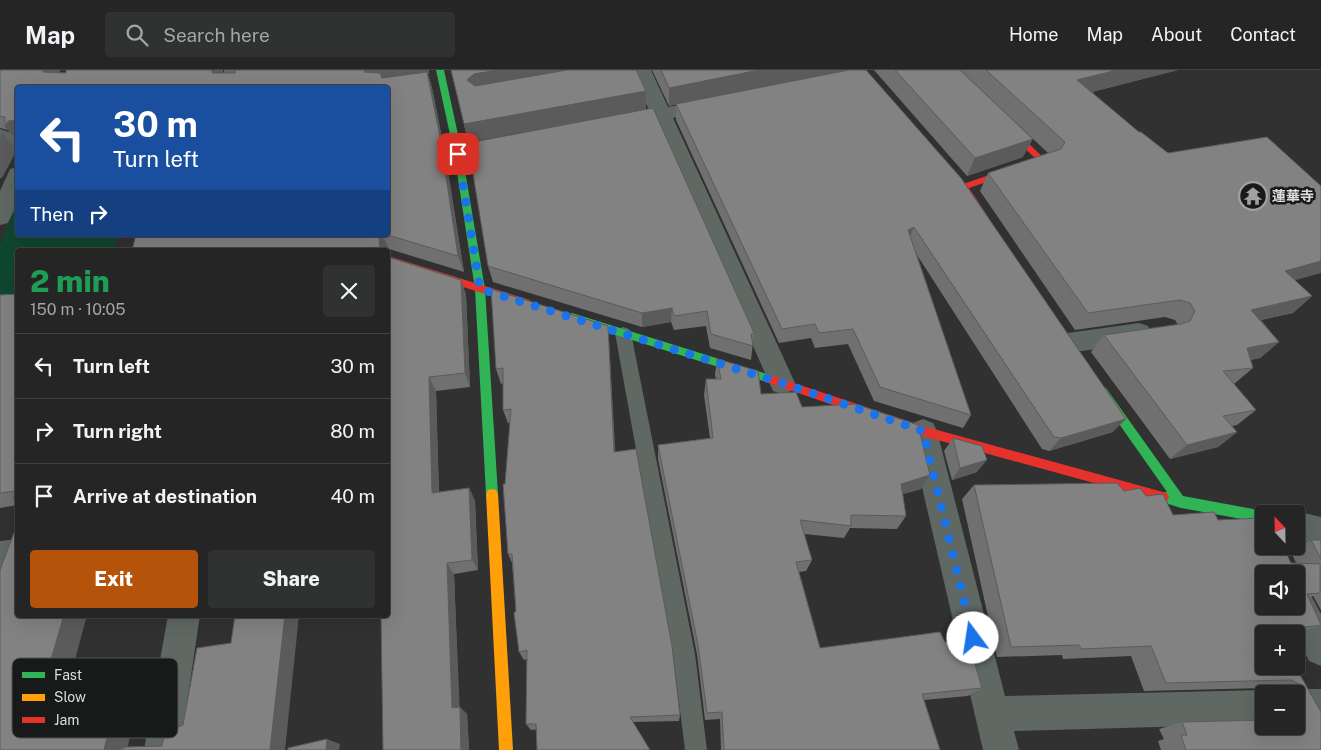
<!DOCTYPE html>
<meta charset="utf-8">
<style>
:root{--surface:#242524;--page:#303131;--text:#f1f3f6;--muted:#a3a5a6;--line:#414241;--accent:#b45309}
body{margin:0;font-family:"Public Sans","Noto Sans JP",sans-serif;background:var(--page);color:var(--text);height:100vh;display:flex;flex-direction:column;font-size:19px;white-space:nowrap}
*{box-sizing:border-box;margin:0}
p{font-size:16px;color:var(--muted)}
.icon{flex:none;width:28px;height:28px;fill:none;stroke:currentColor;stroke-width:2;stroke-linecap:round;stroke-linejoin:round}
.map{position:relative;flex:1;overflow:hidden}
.details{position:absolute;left:15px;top:178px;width:375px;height:370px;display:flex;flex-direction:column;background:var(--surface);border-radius:5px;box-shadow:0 5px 20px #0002,0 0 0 1px var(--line)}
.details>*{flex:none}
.hud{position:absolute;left:15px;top:15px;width:375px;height:152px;border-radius:5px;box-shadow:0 5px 20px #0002,0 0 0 1px var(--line);background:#1a4fa0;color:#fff;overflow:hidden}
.needle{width:32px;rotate:338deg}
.fabs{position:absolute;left:1255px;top:435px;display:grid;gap:10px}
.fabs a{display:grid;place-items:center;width:50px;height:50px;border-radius:5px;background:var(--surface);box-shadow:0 5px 20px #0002,0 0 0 1px var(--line);font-size:25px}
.pin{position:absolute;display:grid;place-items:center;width:42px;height:42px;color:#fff;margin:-21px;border-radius:10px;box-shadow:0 2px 8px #0006}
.me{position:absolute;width:55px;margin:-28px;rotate:346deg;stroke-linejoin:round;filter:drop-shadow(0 0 4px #0008)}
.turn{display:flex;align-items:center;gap:18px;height:105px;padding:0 15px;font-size:22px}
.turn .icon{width:65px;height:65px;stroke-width:2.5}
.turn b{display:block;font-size:35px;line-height:42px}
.then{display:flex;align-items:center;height:48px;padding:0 15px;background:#0003;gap:10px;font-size:19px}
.round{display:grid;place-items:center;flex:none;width:52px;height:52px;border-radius:5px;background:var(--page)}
.summary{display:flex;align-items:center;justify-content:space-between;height:85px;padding:0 15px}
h1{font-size:30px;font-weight:800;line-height:38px;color:#1e9e55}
.primary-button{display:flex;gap:10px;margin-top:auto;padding:10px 15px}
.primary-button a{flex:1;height:58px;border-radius:5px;background:var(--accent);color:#fff;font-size:20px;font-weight:800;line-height:58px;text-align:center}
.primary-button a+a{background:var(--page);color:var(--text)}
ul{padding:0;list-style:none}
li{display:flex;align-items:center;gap:15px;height:65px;padding:0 15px;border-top:1px solid var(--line)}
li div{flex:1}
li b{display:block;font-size:19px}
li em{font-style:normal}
header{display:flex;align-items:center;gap:30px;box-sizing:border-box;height:70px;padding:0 25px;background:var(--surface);border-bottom:1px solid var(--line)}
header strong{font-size:24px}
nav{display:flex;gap:28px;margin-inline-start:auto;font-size:18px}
.search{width:350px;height:45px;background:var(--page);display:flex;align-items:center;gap:12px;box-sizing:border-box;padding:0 18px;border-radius:5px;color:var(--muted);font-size:19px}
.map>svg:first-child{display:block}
.green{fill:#104730}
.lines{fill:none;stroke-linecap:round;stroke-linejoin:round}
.lane{fill:#5f6863;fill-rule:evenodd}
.street{fill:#5f6863;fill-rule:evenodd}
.fast{fill:#30b455;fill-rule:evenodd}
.slow{fill:#ff9f0a;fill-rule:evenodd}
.jam{fill:#e5322d;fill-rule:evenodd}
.wall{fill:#6f706f}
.shaded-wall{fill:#5a5b5a}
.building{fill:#818281;stroke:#5a5b5a;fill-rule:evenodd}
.route{stroke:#1a73e8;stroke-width:9;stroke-dasharray:0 16.2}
.labels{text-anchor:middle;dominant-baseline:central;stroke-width:5;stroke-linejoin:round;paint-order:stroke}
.poi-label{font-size:14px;font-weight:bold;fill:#dcdedd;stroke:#181a19;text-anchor:start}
.key{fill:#181a19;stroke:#535554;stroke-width:1}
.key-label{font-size:14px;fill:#dcdedd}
</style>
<header>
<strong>Map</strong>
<div class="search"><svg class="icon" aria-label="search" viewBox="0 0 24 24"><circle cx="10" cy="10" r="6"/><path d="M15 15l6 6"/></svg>Search here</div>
<nav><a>Home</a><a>Map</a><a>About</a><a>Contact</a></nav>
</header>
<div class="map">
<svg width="1321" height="680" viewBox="0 0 1321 680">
<rect width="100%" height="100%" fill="#303130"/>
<!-- green -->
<path class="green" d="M17,129L18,165H119L113,180H18L17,224L0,226V175Z"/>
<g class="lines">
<!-- lane -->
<path class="lane" d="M623,257L629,259L631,263L695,584L707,680H685L673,584L615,263L617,259Z"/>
<!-- street -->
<g class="street">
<path d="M224,0H244L243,18H223Z"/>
<path d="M631,0H651L668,37L712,29L719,31L722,35L719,39L673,48L795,313L791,321L782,324L773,321L654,52L619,58L612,56L609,52L612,48L649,40Z"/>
<path d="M0,59L18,65V78L0,73Z"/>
<path d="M18,97V132L8,153L0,155V121L10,99Z"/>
<path d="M1139,253L1148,256L1152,263L1148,270L1139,273L1068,283L1059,280L1055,273L1059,266L1068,263Z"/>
<path d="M923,349L933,353L937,361L1005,626L1264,620L1274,624H1264V654L1014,661L1019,680H983L909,361L913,353Z"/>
<path d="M1296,441L1321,447V475L1296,469V444H1289Z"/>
<path d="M18,469V499L0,501V471Z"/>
<path d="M1296,513L1307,518L1321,544V596L1309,591L1283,536H1296Z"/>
<path d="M168,545H200L180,680H144Z"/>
<path d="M1296,619H1321V653H1296V624H1284Z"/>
</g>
<!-- fast -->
<g class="fast">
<path d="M436,0H444L462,83L485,219L498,424L496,428L492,429L488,428L486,424L475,219L454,83Z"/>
<path d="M572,243L770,305L774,306L775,309L774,312L770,313L568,250L567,247L568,244Z"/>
<path d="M1102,316L1106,318L1183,426L1264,441L1269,444H1264V453L1181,438L1159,431L1157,427L1159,423L1167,422L1098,324L1096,321L1098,318Z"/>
</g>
<!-- slow -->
<path class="slow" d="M492,419L496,420L498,424L513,680H499L486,424L488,420Z"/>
<!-- jam -->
<g class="jam">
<path d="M942,0H951L1046,90L1045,92L969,118L987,145L982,148L979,147L960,119V115L1036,89Z"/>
<path d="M388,186L530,230L531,233L526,237L388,193Z"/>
<path d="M770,305L923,356L1163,422L1167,423L1169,427L1167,431L1163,432L923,366L766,312L765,309L766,306Z"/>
</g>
</g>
<!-- wall -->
<g class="wall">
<path d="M0,0H60V3L223,0V3H235L236,0H429V4H428L432,18L445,83L464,202L389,179L387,180H132L318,166L388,165L18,18V71L8,60L0,58Z"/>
<path d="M652,0H849L1113,362L1049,381L1042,379L917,185L971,345L963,358L874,331L848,274L815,278L811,268L779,273L676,50V34L669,36Z"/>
<path d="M874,0H959L1023,87L967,106Z"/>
<path d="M960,0H1178L1092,22L1312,226L1293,243L1261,250L1279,272L1260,288L1250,290L1253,298L1234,314L1256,340L1237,355L1232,356L1237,362L1218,377L1170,389L1091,282L1104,265L1178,255L1175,250L1165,247L1075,260L980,121L988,103L1048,83Z"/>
<path d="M646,21V39L754,263L751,290L710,278L706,256L674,260L671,252L642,257L493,212L488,196L606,47L468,72L464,54Z"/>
<path d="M388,187L461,210L466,225L470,317L436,321L439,422L469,418L475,431L478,500L454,504L459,637L467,644L469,680L381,545Z"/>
<path d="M18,224V435L0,438V225Z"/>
<path d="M609,271L615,382L680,645L679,651L634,652L531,660L526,654L527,589L524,590L519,582L512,493L508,484L505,414L510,353H508L503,340V313L501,314L496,299Z"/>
<path d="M717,289L761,324L802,337L930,405L921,419L903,424L906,446L897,459L850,458L844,468L804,464L812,490L806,501L799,502L820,578L945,572L982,618L968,626L924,630L940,680H721L720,649L705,650L697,584L658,389V375L710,368L704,325L706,309H716L715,305Z"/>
<path d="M953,368L977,402L952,410L944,381Z"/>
<path d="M974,415L1124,421L1146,426L1173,445L1218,450L1291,493H1296L1290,480L1311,470H1321V540L1313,526L1309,528L1321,555L1296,564H1264L1295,596L1321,642V680H1161L1158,671L1164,669L1159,659L1182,652L1296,656V624H1273L1274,623L1264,618L1144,621L1131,586L1063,589L1062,585L997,587L962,429Z"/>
</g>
<!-- shaded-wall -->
<g class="shaded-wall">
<path d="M43,0H60L56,18L43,2Z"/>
<path d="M212,0H223L222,18L212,3Z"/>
<path d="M365,0H429V4H428L432,18L445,83L464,202L458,186L380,10L364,2Z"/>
<path d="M498,0H607L471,29L467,10L474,4Z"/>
<path d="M759,0H847L669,36V18Z"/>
<path d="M1117,0H1178L1068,28L1077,10Z"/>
<path d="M646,21V40L468,72L464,54Z"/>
<path d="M18,50V71L5,57L8,51Z"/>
<path d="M2,63L17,80L2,108H0V67Z"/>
<path d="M1033,69L1023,87L967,106L975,88Z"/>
<path d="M914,157L908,172V160Z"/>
<path d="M379,165H382L389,179L387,180H380Z"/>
<path d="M1321,191V203L1267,218L1285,201Z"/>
<path d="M461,210L466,225L470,317L465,303Z"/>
<path d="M1312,226L1293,243L1234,256L1251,240Z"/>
<path d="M672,238L671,252L642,257V243Z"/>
<path d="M608,256L609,271L616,395L614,382Z"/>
<path d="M1279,272L1260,288L1229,294L1247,278Z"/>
<path d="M429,307L436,321L439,435L432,423Z"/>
<path d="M1126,349L1113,362L1049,381L1061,368Z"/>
<path d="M1237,362L1218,377L1170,389L1187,375Z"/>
<path d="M987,390L977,402L952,410L960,398Z"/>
<path d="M930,405L921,419L893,427L901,414Z"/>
<path d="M469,418L475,431L478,500L472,490Z"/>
<path d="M447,493L454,504L460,645L452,638Z"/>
<path d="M64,545H87L70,608L48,600Z"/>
<path d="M285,545H299L285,680H270Z"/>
<path d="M127,589L146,597L127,680H104Z"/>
<path d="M460,637L467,644L469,680H461Z"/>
<path d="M327,669L340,674L339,680H326Z"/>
</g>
<!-- building -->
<g class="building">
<path d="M0,0H43V2L66,3V0H212V3H235L236,0H365L364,2L380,3L382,8L427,2L440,67L458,186L388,165V18H18V50L8,51L5,57V47L0,46Z"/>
<path d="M451,0H498L474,4L467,10L475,16L567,0H636L646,21L464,54Z"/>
<path d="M661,0H759L669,18Z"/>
<path d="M849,0H866L961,108L1126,349L1061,368L1054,367L914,157L908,160L971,345L880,317L853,259L819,263L815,254L782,259L676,34Z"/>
<path d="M895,0H960L1033,69L975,88Z"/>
<path d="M986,0H1117L1077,10L1139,62H1141L1168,83L1267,67L1321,116V191L1285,201L1312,226L1251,240L1279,272L1247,278L1253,298L1223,301L1256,340L1223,346L1237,362L1187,375L1104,265L1181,254L1190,251L1195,241L1190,233L1180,230L1088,243L988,103L1061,79L1065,72Z"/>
<path d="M653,38L754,263L751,264L753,276L711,264L707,241L674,246L672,238L642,243L488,196L468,73Z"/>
<path d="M136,165L358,166L359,165H379L380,180H132Z"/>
<path d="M388,187L461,210L465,303L429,307L432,423L469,418L472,490L447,493L452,638L460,637L461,680H383L381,545H388Z"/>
<path d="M491,219L608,256L614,382L636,379L672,576L680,645L630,647L650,680H537L536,654H526L527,580L519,582L514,543L516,541L512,484H508L503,414H505L511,339L503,340V298L496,299Z"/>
<path d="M18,224V428H13L16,421L0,423V225Z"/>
<path d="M717,289L758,301L761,324L796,322L802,337L855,334L918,355L930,405L901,414L906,446L851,445V456L800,450L812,490L796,492L820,578L940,562L945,572L968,571L982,618L922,624L940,680H724L722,642L707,643L698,575L658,375L713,368L706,309H721Z"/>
<path d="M953,368L982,376L987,390L960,398Z"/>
<path d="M1117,413L1124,421L1140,418L1146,426L1163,424L1173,445L1214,442L1218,450L1262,448L1264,450V476H1283L1291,493L1320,494V523L1307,524L1321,555L1274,561L1276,564H1264V596H1295L1321,642V680H1186L1181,665H1187L1182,652L1264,650V656H1296V624H1293V618L1303,616L1291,610L1166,613L1151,576L1081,579L1079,575L1011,577L974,415ZM1264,504H1296V536H1264Z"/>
<path d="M18,452V545H64L48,600L127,589L104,680H0V500Z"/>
<path d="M1311,470H1321V489Z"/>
<path d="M235,545H285L270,680H118L126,677L162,676L165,662L183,655L197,578L231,573Z"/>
<path d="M327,669L326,680H288V678Z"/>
</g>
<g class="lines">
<!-- route -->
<path class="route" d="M458,84L480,219L782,313L923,361L973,568"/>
</g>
<!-- icons -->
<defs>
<symbol id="temple-ring" viewBox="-11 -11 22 22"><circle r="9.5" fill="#181a19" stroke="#a0a1a0" stroke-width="1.5"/><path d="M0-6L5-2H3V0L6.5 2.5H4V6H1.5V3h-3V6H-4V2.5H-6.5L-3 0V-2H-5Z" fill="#a0a1a0"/></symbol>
</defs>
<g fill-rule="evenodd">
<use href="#temple-ring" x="1237" y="110" width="32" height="32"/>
</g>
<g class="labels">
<!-- poi labels -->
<g class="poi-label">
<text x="1272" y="126">蓮華寺</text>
</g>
</g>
<!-- legend -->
<rect x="12" y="588" width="166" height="80" rx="8" class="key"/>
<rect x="22" y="602" width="23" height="6" fill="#30b455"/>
<rect x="22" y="624" width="23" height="7" fill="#ff9f0a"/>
<rect x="22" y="647" width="23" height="6" fill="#e5322d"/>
<g class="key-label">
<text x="54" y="610">Fast</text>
<text x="54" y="632">Slow</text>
<text x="54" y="655">Jam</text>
</g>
</svg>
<div class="fabs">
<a><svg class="needle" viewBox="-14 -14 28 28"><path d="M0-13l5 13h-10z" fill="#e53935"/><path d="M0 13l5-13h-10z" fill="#a3a5a6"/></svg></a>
<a><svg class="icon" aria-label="sound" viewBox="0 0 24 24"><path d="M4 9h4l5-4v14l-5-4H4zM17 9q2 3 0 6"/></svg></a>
<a>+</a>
<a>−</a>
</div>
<div class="pin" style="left:458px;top:84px;background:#d93025"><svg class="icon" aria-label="arrive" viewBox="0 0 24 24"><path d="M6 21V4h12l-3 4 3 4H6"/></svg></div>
<svg class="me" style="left:973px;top:568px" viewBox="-20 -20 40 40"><circle r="19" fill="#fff"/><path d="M0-13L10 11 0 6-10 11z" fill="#1a73e8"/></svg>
<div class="hud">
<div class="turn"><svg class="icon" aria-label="left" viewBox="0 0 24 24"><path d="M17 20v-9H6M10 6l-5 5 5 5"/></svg><div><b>30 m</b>Turn left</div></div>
<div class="then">Then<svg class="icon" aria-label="right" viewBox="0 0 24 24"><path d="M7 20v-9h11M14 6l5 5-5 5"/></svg></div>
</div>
<section class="details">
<div class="summary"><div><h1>2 min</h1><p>150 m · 10:05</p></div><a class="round"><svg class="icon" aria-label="close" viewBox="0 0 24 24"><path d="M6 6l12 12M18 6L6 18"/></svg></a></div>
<ul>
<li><svg class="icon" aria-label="left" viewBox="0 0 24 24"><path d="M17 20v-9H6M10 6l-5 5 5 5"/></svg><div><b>Turn left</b></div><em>30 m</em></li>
<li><svg class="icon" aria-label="right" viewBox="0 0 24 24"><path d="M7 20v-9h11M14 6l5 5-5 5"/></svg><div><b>Turn right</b></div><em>80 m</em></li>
<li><svg class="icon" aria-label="arrive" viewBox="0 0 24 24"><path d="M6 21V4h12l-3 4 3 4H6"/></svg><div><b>Arrive at destination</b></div><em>40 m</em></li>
</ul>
<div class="primary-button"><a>Exit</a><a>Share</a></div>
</section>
</div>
